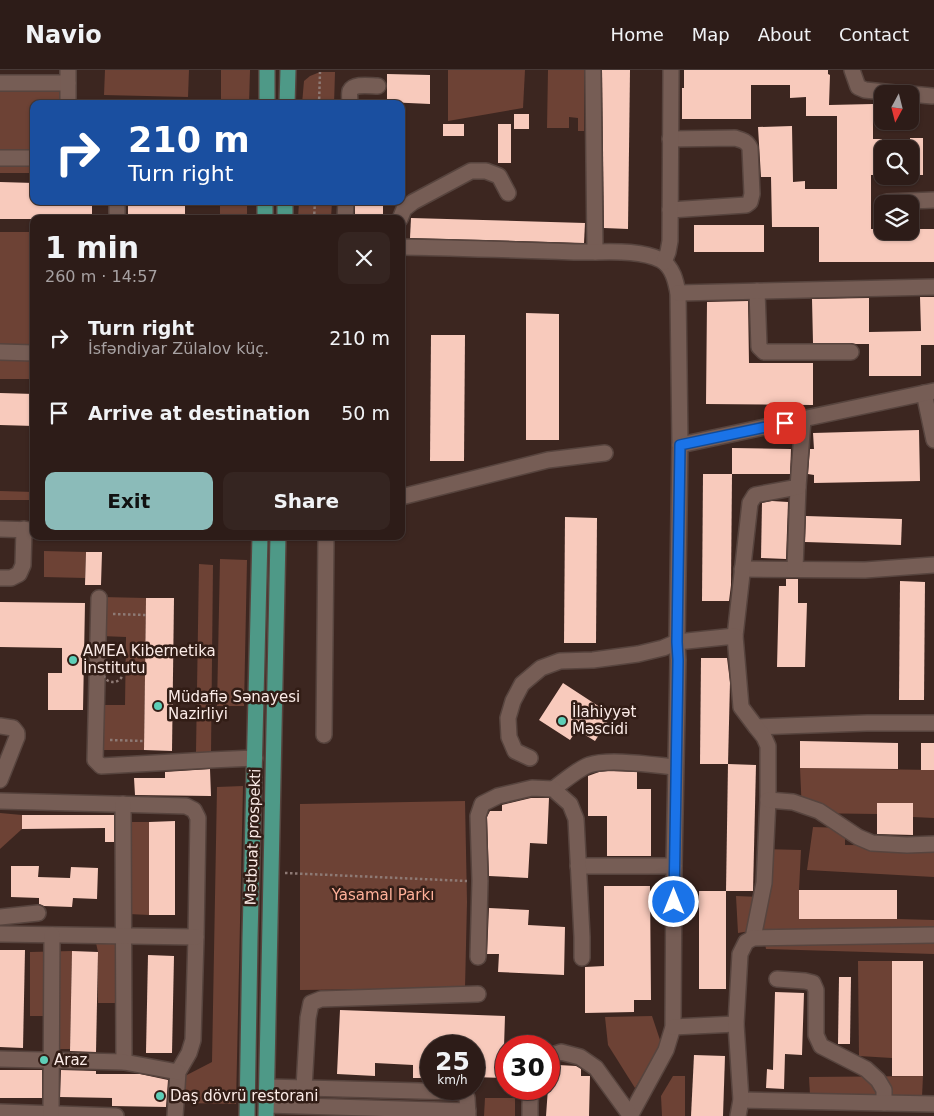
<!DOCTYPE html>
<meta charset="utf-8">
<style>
:root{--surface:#2d1c18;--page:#352521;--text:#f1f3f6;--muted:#a7a1a2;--line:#483a37;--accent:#8bbbb9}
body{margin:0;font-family:"DejaVu Sans",sans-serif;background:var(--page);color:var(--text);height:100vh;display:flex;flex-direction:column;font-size:19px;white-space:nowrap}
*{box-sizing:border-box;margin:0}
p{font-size:16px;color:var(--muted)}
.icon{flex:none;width:28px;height:28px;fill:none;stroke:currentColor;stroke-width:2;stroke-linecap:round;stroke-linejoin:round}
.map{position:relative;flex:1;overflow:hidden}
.sheet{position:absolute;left:30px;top:145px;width:375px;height:325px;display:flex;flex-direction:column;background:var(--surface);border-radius:10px;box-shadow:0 1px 4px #0004,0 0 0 1px var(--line)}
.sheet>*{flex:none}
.banner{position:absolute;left:30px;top:30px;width:375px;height:105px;border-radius:10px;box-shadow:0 1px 4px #0004,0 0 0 1px var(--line);background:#1a4fa0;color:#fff;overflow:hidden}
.needle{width:32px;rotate:187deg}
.controls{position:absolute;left:874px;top:15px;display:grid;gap:10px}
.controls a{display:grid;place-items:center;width:45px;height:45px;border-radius:10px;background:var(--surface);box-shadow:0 1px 4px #0004,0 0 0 1px var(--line);font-size:25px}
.speed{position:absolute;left:420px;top:965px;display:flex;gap:10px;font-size:25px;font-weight:700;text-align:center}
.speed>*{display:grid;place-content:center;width:65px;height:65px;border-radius:50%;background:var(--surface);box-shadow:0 1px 4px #0004,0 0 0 1px var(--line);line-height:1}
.speed small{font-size:12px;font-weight:400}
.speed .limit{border:8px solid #d22;background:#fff;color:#111}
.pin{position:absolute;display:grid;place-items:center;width:42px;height:42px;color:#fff;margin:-21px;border-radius:10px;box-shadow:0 2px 8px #0006}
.me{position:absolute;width:55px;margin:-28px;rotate:0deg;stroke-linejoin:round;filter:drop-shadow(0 0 4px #0008)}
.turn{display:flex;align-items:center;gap:18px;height:105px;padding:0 15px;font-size:22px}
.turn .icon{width:65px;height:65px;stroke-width:2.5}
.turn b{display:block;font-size:35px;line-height:42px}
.round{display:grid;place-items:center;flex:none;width:52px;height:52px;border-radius:10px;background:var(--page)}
.overview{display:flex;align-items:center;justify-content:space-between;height:85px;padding:0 15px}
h1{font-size:30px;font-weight:700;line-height:38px}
.action{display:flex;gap:10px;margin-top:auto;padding:10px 15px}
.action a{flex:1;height:58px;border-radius:10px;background:var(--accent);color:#111;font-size:20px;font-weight:700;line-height:58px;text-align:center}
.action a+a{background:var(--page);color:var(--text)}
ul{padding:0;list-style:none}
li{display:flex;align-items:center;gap:15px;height:75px;padding:0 15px}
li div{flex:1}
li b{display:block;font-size:19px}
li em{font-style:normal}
header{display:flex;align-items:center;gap:30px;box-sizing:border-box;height:70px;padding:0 25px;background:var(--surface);border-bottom:1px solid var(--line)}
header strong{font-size:24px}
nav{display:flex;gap:28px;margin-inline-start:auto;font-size:18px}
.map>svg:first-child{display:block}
.green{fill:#6d4235}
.building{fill:#f8cabc}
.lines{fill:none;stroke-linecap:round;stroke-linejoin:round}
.minor-casing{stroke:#57443e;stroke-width:18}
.major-casing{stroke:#57443e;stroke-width:18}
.path{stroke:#8e7a75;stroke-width:2.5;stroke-dasharray:2.5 2.5;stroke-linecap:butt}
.minor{stroke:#765d55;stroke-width:15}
.major{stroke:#4e9987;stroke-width:15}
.route-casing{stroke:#114b97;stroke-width:12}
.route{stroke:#1a73e8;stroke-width:9}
.poi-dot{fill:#5eceb7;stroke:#321d16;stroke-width:2}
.labels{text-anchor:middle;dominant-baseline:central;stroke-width:5;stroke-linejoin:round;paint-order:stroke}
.poi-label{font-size:15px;fill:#fbebe7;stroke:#321d16;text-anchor:start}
.street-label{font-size:15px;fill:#fbebe7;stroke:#321d16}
.park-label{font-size:15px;fill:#ffb099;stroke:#321d16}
</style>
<header>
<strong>Navio</strong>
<nav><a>Home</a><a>Map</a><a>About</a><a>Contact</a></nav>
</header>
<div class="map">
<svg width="934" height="1046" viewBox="0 0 934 1046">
<rect width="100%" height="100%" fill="#3c2620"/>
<!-- green -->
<g class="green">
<path d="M105,0H189L188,27L104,25Z"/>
<path d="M221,0H250L249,34H221Z"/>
<path d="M448,0H525L523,38L448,51Z"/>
<path d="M548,0H584V61H578V48L569,47V58H547Z"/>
<path d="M320,2H335L334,34H302L304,11L310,6Z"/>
<path d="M0,7H63V34H34V103H0Z"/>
<rect x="220" y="131" width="27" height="18"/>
<path d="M299,131H332L331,149H298Z"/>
<rect x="0" y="162" width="34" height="147"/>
<path d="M0,421L34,422V430H0Z"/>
<path d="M44,481L86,482L85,508L44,507Z"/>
<path d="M220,489L247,490L244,636H217Z"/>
<path d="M199,494L213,495L211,683L196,682Z"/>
<path d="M102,527L146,528L144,680H101V635H125L126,567L101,566Z"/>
<path d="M800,698L934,700V748L913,747V733H877V744L802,743Z"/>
<path d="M243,716L236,1034L182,1033L181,1008L212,992L217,717Z"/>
<path d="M465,731L467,832L465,918L300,920V734Z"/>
<path d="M0,743L22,745V759L0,779Z"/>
<path d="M129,752H149V845L129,844Z"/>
<path d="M813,757L845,758V775L934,776V807L807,800Z"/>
<path d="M760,779L801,780L799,820L897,849L934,850V884L766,879L762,859L738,863L736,826L760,827Z"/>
<path d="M96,873H118V933H98V882Z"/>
<path d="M72,881L70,979H56L57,946H30V882Z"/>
<path d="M858,891H892V988L859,986Z"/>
<path d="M652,946L662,976L635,1018L608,975L605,947Z"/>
<path d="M673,1006H685V1046H662L661,1026Z"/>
<path d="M923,1006L922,1027L810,1025L809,1007Z"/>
<path d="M485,1028H515V1046H484Z"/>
</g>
<!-- building -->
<g class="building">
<path d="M602,0H630L628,159L604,158Z"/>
<path d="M684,0H828V4L830,5L829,35L873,34V69H882V105H871V159H882V161H910V159H934V192H819V157H772L771,107H761L758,57L792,56L793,112L805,111V119H837V46H806V27L790,28V15H751V49H682V18H684Z"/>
<path d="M387,4L430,5V34L387,32Z"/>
<rect x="514" y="44" width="15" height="15"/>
<rect x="443" y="54" width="21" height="12"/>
<rect x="498" y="54" width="13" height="39"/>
<rect x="910" y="68" width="13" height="37"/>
<path d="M0,112L34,113V131H92V149H0Z"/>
<rect x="128" y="131" width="57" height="18"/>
<rect x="355" y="131" width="28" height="18"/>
<path d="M411,148L585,153L584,173L410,168Z"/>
<rect x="694" y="155" width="70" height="27"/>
<path d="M920,227H934V275H921V306H869V274H856L851,273H813L812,229L869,228V262L921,261Z"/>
<path d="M748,231L749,293H813V335L706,334L707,232Z"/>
<path d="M526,243L559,244V370H526Z"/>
<path d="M431,265H465L464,391H430Z"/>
<path d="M0,323L34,324V356L0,355Z"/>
<path d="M919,360L920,411L814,413V405L808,404L810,379H814L813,363Z"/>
<path d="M732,378L791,379L790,404H732Z"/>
<path d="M703,404H732L731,515L729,531H702Z"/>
<path d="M772,431L788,432L786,489L761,488L762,433Z"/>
<path d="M806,446L902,449L901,475L805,472Z"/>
<path d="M565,447L597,448L596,573H564Z"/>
<path d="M86,482H102L101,515H85Z"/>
<path d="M786,509H798V533H807L805,597H777L779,516H786Z"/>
<path d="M900,511L925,512L924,630H899Z"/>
<path d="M146,528H174L172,681L144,680Z"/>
<path d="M0,532L85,533L83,640H48V603H62V578L0,577Z"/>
<path d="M701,588H727L730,612L728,694H700Z"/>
<path d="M563,613L612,645L595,671L577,660L570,670L539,650Z"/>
<path d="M800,671L898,673V699L800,698Z"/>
<rect x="921" y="673" width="13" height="27"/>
<path d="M728,694L756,695L753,821H726Z"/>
<path d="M210,699L211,726L135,725L134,708H165V702Z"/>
<path d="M608,701L637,702V719H651V786H607V746H588V706L599,702Z"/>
<path d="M531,728H549L547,774L530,773L528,808L489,806L487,747L490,741H502V735Z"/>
<path d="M877,733H913V765L877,764Z"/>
<path d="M22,745H114V772H105V758L22,759Z"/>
<path d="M175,751V845H149V752Z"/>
<path d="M11,796H39L38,807L70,808L71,797L98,798L97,829L73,828L72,837L44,836L39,834V828L11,827Z"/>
<path d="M604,816H650L651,930H634V942L585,943V897L604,896Z"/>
<rect x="799" y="820" width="98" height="29"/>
<rect x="699" y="821" width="27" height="98"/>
<path d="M489,838L529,840L528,855L565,857L564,905L498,902L499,884H487Z"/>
<path d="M0,880H25L23,978L0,977Z"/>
<path d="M72,881L98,882L96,982L70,981Z"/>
<path d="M148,885L174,886L172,983H146Z"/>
<rect x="892" y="891" width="31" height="115"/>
<path d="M839,907H851L850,974H838Z"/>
<path d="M775,922L804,923L802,985L785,984L784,1019L766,1018L767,999L773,1000Z"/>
<path d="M340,940L505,946L503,1008L474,1007V976H431V1008H413V995L375,993V1006L337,1004Z"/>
<path d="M694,985L725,986L723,1046H691Z"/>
<path d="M558,995L576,996L581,999V1006H590L589,1046H546L549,1004H557Z"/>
<rect x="0" y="1000" width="42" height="28"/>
<path d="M61,1000L96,1001V1004H140L168,1010L166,1037L112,1036V1028L60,1027Z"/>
</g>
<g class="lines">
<defs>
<g id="minor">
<path d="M593,0L595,182"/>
<path d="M852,0L858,17L865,20L905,24"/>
<path d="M0,13H68"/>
<path d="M910,24L932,26"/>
<path d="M68,34V0"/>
<path d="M350,34C350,30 349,24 350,21C354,13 370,16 378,16"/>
<path d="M0,88H34"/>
<path d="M117,131V149"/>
<path d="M887,132L934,130"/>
<path d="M670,140L746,135L750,132L752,124L750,78C747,71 742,70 735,68L670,69"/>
<path d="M345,149L346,131"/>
<path d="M400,149L404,139L413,132L471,101H486L499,106L508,123"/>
<path d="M401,177C459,178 517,180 574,182C601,183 637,178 661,190C673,197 676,212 678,223L680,375L677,572L678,590L674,796L673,957L666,980L630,1046"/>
<path d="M664,192L668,182L670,171L671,4V0"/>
<path d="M757,221L759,277L764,282H851"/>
<path d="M678,223L934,217"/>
<path d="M0,282L34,283"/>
<path d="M924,323L934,370"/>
<path d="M680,375L934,321"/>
<path d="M401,427L548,390L605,383"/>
<path d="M0,459L33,460"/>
<path d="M742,499L865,500L934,495"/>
<path d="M795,499L798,417"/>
<path d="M0,508H11L19,504L23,495L24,459"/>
<path d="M99,528L95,690L101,696L210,690L255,688"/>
<path d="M735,566L750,433L755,425L798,417L803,349"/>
<path d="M0,656L13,658L17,663V667L0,710"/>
<path d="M756,657L867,653H934"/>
<path d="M324,665L326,466"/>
<path d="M530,688L515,681L509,667L508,648L513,631L522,614L541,598L560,591L593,590L638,584L663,578L677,572L735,566L741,637L756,657L764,667L768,676V730L764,813L753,868"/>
<path d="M553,719C562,713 579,698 589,695C609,688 653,695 675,697"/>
<path d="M768,730L793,732L819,741L858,767L872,773L907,775L934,774"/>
<path d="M0,731L186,736L194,740L198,748L196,867L193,970L189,983L178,1002L175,1046"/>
<path d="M123,734L124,992"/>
<path d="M578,796H674"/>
<path d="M0,847L38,843"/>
<path d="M0,864L196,867"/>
<path d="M478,887L480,811L478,746L482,734L498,726L532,718L553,719L570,734L576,749L582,867V888"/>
<path d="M777,909L805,911L813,913L816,920V965L821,976L866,999L878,1010L884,1020V1033"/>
<path d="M673,957L736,954"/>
<path d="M549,986L561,982L580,987L596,998L630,1045"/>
<path d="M0,989L124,992L178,1002"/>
<path d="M267,1017L458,1022L464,1024L467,1028L468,1046"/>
<path d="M304,1018L308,948L311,933L321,929L478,924"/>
<path d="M741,1030L934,1034"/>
<path d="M267,1035L468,1041"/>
<path d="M0,1042L116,1046"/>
<path d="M51,1044L52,865"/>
<path d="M530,1046V1034L531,1019"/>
<path d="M738,1046L741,1030L736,954L740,884L746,872L753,868L934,865"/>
</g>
<g id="major">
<path d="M267,34V0"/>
<path d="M287,34L288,0"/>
<path d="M265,149V131"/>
<path d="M285,149V131"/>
<path d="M247,1046L250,868L260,466"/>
<path d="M266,1046L278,466"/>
</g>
</defs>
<!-- minor casing -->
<use href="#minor" class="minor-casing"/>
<!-- major casing -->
<use href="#major" class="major-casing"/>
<!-- path -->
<g class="path">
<path d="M319,34L320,2"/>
<path d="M314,149L315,131"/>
<path d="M113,544L146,545"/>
<circle cx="113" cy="602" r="10"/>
<path d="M124,602H145"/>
<path d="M110,670L144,671"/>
<path d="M285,803L467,811"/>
</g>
<!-- minor -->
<use href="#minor" class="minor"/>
<!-- major -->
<use href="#major" class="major"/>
</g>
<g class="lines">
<defs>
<path id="route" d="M674,832L678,590L677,572L680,375L785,353"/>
</defs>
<!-- route casing -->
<use href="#route" class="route-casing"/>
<!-- route -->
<use href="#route" class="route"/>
</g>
<!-- markers -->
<g class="poi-dot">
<circle cx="73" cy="590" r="5"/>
<circle cx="158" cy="636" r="5"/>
<circle cx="562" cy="651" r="5"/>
<circle cx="44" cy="990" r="5"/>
<circle cx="160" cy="1026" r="5"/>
</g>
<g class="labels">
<!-- poi labels -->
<g class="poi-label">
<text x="83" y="581">AMEA Kibernetika<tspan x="83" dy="17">İnstitutu</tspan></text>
<text x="168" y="627">Müdafiə Sənayesi<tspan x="168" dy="17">Nazirliyi</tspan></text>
<text x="572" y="642">İlahiyyət<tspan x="572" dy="17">Məscidi</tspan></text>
<text x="54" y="990">Araz</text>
<text x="170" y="1026">Daş dövrü restorani</text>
</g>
<!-- street labels -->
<g class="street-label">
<text transform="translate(253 767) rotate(-88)">Mətbuat prospekti</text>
</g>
<!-- park labels -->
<g class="park-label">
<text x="383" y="825">Yasamal Parkı</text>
</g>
</g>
</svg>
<div class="controls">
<a><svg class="needle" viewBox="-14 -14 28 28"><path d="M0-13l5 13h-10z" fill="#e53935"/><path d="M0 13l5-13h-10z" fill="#a7a1a2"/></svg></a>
<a><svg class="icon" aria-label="search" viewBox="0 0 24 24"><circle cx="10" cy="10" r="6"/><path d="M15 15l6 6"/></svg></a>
<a><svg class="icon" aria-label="layers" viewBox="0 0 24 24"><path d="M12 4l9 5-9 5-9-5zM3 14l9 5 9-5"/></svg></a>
</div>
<div class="speed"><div>25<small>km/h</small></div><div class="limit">30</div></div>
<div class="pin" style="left:785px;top:353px;background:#d93025"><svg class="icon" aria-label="arrive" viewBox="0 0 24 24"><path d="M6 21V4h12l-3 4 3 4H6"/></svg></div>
<svg class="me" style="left:674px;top:832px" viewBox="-20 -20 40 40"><circle r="17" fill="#1a73e8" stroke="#fff" stroke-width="3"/><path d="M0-11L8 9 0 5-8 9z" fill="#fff"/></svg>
<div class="banner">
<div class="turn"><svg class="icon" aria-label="right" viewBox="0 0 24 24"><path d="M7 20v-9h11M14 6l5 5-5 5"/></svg><div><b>210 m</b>Turn right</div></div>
</div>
<section class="sheet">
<div class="overview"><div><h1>1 min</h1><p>260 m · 14:57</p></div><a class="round"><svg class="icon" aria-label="close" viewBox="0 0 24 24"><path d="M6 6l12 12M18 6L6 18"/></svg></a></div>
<ul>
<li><svg class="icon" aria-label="right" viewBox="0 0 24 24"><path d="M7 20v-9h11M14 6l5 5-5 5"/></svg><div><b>Turn right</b><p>İsfəndiyar Zülalov küç.</p></div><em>210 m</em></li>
<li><svg class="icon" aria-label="arrive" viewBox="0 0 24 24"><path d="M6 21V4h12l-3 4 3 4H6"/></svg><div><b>Arrive at destination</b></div><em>50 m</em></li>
</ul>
<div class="action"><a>Exit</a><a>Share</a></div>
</section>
</div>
